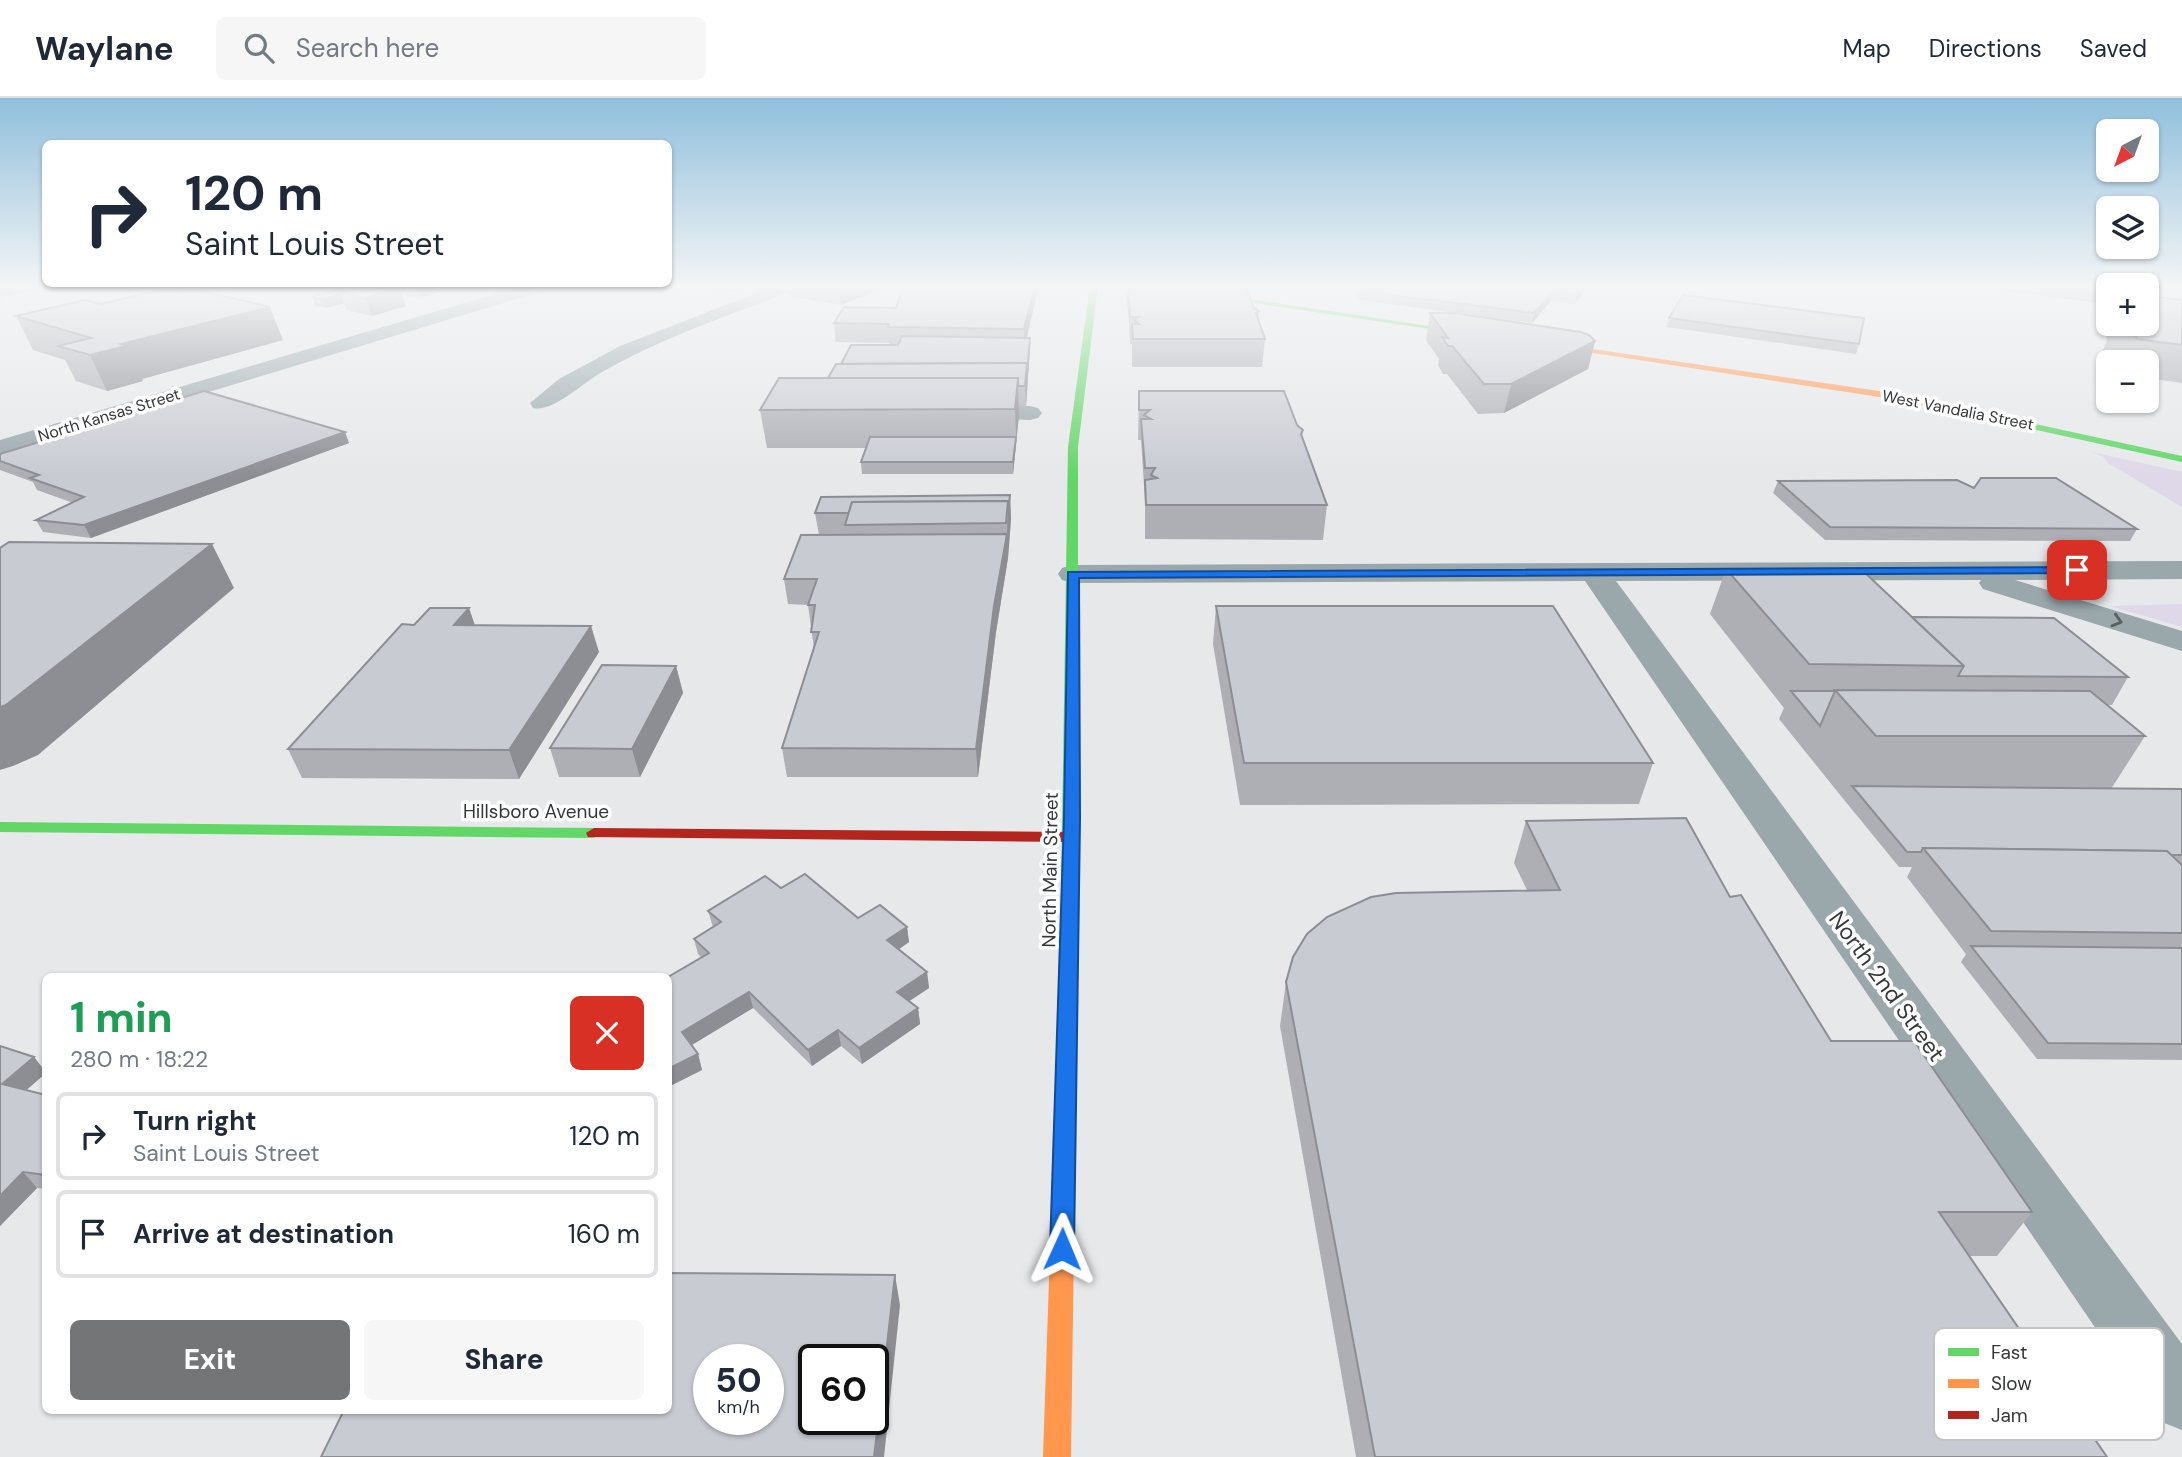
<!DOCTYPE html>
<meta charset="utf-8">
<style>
:root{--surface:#fff;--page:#f6f6f7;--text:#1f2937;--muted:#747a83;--line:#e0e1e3;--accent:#747576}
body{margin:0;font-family:"DM Sans",sans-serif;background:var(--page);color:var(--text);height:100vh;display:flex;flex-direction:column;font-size:26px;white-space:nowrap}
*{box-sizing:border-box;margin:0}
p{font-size:23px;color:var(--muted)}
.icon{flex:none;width:38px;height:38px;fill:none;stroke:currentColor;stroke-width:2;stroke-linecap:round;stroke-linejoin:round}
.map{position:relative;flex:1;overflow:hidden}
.drawer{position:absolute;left:42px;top:875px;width:630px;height:441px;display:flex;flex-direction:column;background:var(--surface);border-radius:10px;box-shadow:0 2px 5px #0004}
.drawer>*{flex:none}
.guide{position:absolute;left:42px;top:42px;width:630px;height:147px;border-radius:10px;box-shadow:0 2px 5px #0004;background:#fff;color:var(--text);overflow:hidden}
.needle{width:46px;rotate:221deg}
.buttons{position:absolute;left:2096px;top:21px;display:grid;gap:14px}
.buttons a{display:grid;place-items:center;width:63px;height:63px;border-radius:10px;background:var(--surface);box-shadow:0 2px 5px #0004;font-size:35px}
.speed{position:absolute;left:693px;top:1246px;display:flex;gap:14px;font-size:35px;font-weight:700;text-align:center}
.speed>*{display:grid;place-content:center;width:91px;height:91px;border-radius:50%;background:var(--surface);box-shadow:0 2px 5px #0004;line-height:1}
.speed small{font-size:18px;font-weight:400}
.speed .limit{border:4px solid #111;border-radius:10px;background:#fff;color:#111}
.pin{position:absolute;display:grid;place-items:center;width:60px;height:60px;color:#fff;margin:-30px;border-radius:14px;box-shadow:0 4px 10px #0006}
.me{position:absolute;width:77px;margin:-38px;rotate:1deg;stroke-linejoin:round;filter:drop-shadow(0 0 5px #0008)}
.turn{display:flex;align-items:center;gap:24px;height:147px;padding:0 28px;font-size:32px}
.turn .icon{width:91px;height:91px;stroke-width:2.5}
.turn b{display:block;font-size:49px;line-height:60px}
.round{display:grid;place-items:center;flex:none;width:74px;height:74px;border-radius:10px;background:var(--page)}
.summary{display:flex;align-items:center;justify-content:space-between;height:119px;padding:0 28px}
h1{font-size:42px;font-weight:800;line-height:52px;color:#1e9e55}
.primary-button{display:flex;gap:14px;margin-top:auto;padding:14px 28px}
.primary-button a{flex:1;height:80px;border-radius:10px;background:var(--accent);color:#fff;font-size:28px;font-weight:800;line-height:80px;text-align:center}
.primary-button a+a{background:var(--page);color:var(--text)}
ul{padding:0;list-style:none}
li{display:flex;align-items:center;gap:21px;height:88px;margin:0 14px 10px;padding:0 14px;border:4px solid var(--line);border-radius:10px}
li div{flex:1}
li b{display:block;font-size:26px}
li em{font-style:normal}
header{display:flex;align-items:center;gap:42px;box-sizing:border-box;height:98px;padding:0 35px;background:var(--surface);border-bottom:2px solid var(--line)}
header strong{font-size:33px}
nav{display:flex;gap:38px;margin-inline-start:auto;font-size:24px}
.search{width:490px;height:63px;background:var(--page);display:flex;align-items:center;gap:18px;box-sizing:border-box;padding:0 24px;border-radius:10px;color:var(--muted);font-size:26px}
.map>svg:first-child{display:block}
.green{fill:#dfd8e8}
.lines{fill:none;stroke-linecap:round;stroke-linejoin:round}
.street{fill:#9aa8ac;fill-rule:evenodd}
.fast{fill:#63d668;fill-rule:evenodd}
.slow{fill:#ff974d;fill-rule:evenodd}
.jam{fill:#b3261e;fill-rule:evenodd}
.wall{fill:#adafb5}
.shaded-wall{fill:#8d8e94}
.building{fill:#c9cbd3;stroke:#8d8e94;stroke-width:2;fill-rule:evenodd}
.oneway{stroke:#595f61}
.route{fill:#1a73e8;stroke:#114b97;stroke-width:2}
.labels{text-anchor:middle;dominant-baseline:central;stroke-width:7;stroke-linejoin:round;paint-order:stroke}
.far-street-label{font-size:16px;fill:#363738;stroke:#fff}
.street-label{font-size:19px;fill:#363738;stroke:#fff}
.near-street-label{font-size:23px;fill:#363738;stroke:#fff}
.key{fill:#fff;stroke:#c3c3c3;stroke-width:2}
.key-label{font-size:19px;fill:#363738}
</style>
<header>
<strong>Waylane</strong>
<div class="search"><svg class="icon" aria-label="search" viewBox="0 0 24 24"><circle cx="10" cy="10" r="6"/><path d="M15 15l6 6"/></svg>Search here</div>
<nav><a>Map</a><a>Directions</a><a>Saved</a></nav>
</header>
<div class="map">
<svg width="2182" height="1359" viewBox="0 0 2182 1359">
<rect width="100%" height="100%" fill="#e6e8ea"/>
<!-- green -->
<g class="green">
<path d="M2092,354L2182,374V409L2108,365L2104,359Z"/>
<path d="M2182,506V529L2110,508Z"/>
</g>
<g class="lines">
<!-- street -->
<g class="street">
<path d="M40,188L37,192L0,199V189Z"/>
<path d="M522,188H549L546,192L0,357V342Z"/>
<path d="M774,188H798L795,192C730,217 663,239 602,274C584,284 552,315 533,310L530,305L559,281L620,248Z"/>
<path d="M1993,188H2046L2109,194V206L2002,193Z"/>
<path d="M968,307L1030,308L1038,310L1042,315L1038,320L1030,322L960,319L956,314L960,309Z"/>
<path d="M2182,463V481L2015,482L2182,533V553L1983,491L1979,485L1981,482L1616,483L2182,1246V1332L2159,1323L1585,483L1073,485L1062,482L1058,476L1062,470L1073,467Z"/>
</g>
<!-- fast -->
<g class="fast">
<path d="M1090,188H1098L1078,349V857L1076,862L1069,864L1062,862L1060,857L1068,349Z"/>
<path d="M1148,188H1163L1482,236L1478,238L1151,190Z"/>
<path d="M1976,313L2182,358V364L1973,318L1971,316Z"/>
<path d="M0,724L594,730L602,735L594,740L0,734Z"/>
</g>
<!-- slow -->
<g class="slow">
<path d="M1538,243L1886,294L1981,316L1976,319L1886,300L1541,247H1538Z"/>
<path d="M1069,850L1076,852L1078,857L1071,1359H1043L1060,857L1062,852Z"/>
</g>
<!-- jam -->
<path class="jam" d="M594,730L1072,734L1080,739L1072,744L588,739L586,735Z"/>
</g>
<!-- wall -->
<g class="wall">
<path d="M394,188H460L420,200L402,197L406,208L372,218L347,212L344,205L326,210L315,208L312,199L344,193L394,189Z"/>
<path d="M697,188H748L731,194Z"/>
<path d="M785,188H888L841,207L787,198Z"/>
<path d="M1038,188L1037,195L1027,240L1030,250L1026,308H1019V317L1013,376H862L861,364L866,350H767L760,312L828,280L841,266L890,247L889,245L836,244L834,225L896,210L962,190Z"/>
<path d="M1126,188H1245L1254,210L1259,213L1258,222L1265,241L1262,269H1132V246H1130L1128,211H1127L1126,203Z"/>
<path d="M2147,188H2166L2164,191L2147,189Z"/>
<path d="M1358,189H1584L1581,198L1574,206L1551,203L1532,225L1359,202L1356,198Z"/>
<path d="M2148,198L2182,202V285L2147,280V264H2115L2113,260L2102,254L2107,242L2106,238L2112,226H2147Z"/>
<path d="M101,206L283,242L142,281L143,283L107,293L76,283L65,262L33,252L16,218Z"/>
<path d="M1430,215L1595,243L1588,271L1504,315L1478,316L1447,276H1443L1438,267L1439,261L1426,242Z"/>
<path d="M1669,220L1859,246L1856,256L1667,229Z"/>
<path d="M1139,293L1303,332L1302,340L1327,407L1323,442L1145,441V403L1141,342H1138Z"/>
<path d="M349,345L91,440L43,434L36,422L73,405L37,392L33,384L0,372V356Z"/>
<path d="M1778,383L1974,390L2137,431L2130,443L1825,442L1773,395Z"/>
<path d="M1010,397L1011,421L1008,460L996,534L978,679H787L782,650L814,551L808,507L788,506L784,481L819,437L815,415Z"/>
<path d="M1726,471L1912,519L2128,579L2112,607H2107L2145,638L2111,691H2182V962L2037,961L1961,864L1966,856L1907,779L1912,769H1899L1845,703L1779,621L1784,610L1710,516Z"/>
<path d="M1216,508L1653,665L1639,706L1240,707L1213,546Z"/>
<path d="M475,527L599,554L519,681L302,680L288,651Z"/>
<path d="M676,568L683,595L640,679H559L550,650Z"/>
<path d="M1526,723L1730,799L1831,943L2032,1114L1997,1158H1969L2107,1359H1356L1280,928L1286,884L1527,792L1514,765Z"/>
<path d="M781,790L858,820L907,829L909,844L898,852L927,874L929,890L909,903L918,910L920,926L862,966L841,948L812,968L753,910L691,947L698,956L702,972L668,989L702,860L698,856L694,841L713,829L708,813Z"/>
<path d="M0,948L34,959L46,974V975L26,992L46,997V1091L37,1090L0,1128Z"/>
</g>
<!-- shaded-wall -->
<g class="shaded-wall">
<path d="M416,188H460L420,200Z"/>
<path d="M730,188H748L731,194Z"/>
<path d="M843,188H888L841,207L839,189Z"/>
<path d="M1035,188H1038L1037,195L1024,250V231Z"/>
<path d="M1584,189L1581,198L1574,206L1577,197Z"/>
<path d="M400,190L406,208L372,218L366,200Z"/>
<path d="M1553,194L1551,203L1532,225L1534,215Z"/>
<path d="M341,196L344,205L326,210L323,201Z"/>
<path d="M270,209L283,242L142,281L143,283L107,293L90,257L121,246Z"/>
<path d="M1030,240V250L1026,308L1025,288Z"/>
<path d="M1595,243L1588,271L1504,315L1511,286Z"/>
<path d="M1018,280L1019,317L1013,376V364L1016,339L1015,311Z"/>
<path d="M345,334L349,345L91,440L84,427Z"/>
<path d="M1010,397L1011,421L1008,460L996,534L978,679L976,651L994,508L1007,436L1008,403Z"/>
<path d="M212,446L234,490L38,657L13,668L0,672V609Z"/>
<path d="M469,510L478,536L454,527Z"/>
<path d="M591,528L599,554L519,681L509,652Z"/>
<path d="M676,568L683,595L640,679L632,651Z"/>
<path d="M907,829L909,844L889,858L887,842Z"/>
<path d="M927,874L929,890L899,910L897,894Z"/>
<path d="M749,894L753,910L687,950L682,934Z"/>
<path d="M918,910L920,926L862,966L859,950Z"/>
<path d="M838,932L841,948L812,968L808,952Z"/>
<path d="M698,956L702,972L668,989V971Z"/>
<path d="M34,959L46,975L15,1002L2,986Z"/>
<path d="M23,1074L37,1090L0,1128V1098Z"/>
<path d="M895,1177L900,1207L884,1359H874Z"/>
</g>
<!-- building -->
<g class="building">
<path d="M178,188H182L270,209L121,246L126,248L90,257L58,248L91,240L16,218L85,202L101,206Z"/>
<path d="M359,188H388L400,190L366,200L340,194Z"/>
<path d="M962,188H1035L1024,231L888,229L889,226L834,225L844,209L896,210L902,190H962Z"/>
<path d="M1132,188H1245L1254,210L1259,213L1256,215L1265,241H1133L1132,226H1139L1134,222L1139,219H1130L1128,191H1136L1131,189Z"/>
<path d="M1360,188H1572L1584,189L1577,197L1553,194L1534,215L1360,193L1358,189Z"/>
<path d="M339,191L344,193L340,194L341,196L323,201L312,199Z"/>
<path d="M1683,197L1864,220L1859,246L1669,220Z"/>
<path d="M2148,198L2182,202V247L2137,241L2130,226H2147V208H2151Z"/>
<path d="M1430,215H1453L1581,234L1589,237L1595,243L1511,286H1484L1452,248H1448L1442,239L1448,240Z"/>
<path d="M902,238L1030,240L1027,275V265L841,266L851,247H898Z"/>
<path d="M1027,265L1025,288H1018V280H828L836,266Z"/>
<path d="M779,280H1018L1015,311L760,312Z"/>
<path d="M204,293L345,334L84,427L36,422L84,399L30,380L39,377L0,363V356Z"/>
<path d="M1139,293H1284L1297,327L1303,332L1301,336L1327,407H1146L1145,382L1157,380L1151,377L1155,370H1145L1141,321H1151L1144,317L1150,312H1139Z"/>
<path d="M870,339H1016L1013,364H861Z"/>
<path d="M1981,380H2056L2137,431L1830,429L1778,383L1957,382L1974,390Z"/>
<path d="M1010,397L1008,413V403L852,404L849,415H815L821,399Z"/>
<path d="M1008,403L1006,425L845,427L852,404Z"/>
<path d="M1007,436L994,508L976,651L782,650L819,534H811L815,507H808L817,481H784L801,437Z"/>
<path d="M9,444L212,446L6,607L0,609V450Z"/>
<path d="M1726,471L1862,472L1964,568L1809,566Z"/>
<path d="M1216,508H1553L1653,665H1244Z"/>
<path d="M430,510H469L454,527L591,528L509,652L288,651L402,526L414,527Z"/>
<path d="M1912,519L2054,520L2128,579L1958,578L1964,568Z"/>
<path d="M602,567L676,568L632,651L550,650Z"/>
<path d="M1835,592L2090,593L2145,638H1876Z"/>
<path d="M1791,593H1835L1820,628Z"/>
<path d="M1852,688L2182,691V757H2171L2167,753L1923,750L1921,754H1907Z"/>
<path d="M1686,720L1730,799L1741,797L1831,943H1914L2032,1114H1939L2107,1359H1375L1286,884L1293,859L1307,836L1327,819L1371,799L1396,795L1560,792L1526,723Z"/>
<path d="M1923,750L2167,753L2182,767V835L1991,833Z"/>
<path d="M805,776L858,820L880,807L907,829L887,842L927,874L897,894L918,910L859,950L838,932L808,952L749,894L682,934L698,956L668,971V879L709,855L694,841L721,824L708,813L765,778L781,790Z"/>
<path d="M1971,848L2182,850V946L2048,945Z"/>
<path d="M0,948L34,959L2,986L46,997V1077L23,1074L0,1098Z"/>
<path d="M668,1175L895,1177L874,1359H321L344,1312H668ZM709,1262H768V1321H709ZM814,1262H873V1321H814Z"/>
</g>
<!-- one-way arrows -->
<defs><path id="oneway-chevron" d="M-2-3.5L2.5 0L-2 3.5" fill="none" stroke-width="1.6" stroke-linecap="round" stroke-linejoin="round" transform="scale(1.75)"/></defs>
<use class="oneway" href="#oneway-chevron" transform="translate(2117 523) rotate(17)"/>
<!-- sky -->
<linearGradient id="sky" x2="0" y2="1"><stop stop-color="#90bfdc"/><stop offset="0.5" stop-color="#f4f5f6"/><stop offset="1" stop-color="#f4f5f6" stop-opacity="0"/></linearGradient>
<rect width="2182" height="378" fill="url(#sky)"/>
<!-- route -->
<path class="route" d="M2077,469L2081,470V475L1079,480L1080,720L1074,1151L1070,1159L1062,1162L1053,1159L1050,1151L1064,720L1068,474Z"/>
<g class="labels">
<!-- far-street labels -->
<g class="far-street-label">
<text transform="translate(1958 312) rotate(11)">West Vandalia Street</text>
<text transform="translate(109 317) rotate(-17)">North Kansas Street</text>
</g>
<!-- street labels -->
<g class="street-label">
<text x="536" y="713">Hillsboro Avenue</text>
<text transform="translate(1050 772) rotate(-89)">North Main Street</text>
</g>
<!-- near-street labels -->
<g class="near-street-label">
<text transform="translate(1887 888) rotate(54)">North 2nd Street</text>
</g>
</g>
<!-- legend -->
<rect x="1934" y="1230" width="230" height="112" rx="10" class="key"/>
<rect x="1948" y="1250" width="31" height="8" fill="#63d668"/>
<rect x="1948" y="1281" width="31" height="9" fill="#ff974d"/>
<rect x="1948" y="1313" width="31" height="8" fill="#b3261e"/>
<g class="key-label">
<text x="1991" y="1261">Fast</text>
<text x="1991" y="1292">Slow</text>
<text x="1991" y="1324">Jam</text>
</g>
</svg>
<div class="buttons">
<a><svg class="needle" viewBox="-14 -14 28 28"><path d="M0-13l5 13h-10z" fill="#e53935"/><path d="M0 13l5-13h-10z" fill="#747a83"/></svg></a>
<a><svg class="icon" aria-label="layers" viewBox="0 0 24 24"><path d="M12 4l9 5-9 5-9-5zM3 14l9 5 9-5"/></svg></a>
<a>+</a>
<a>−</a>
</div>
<div class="speed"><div>50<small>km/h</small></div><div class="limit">60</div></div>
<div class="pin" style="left:2077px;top:472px;background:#d93025"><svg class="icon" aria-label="arrive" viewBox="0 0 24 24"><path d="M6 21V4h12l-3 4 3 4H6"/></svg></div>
<svg class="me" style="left:1062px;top:1151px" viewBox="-20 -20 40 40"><path d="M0-17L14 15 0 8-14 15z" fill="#1a73e8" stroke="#fff" stroke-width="4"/></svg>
<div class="guide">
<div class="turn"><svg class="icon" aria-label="right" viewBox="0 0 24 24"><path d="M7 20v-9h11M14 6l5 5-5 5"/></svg><div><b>120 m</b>Saint Louis Street</div></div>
</div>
<section class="drawer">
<div class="summary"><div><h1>1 min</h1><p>280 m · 18:22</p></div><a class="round" style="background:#d93025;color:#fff"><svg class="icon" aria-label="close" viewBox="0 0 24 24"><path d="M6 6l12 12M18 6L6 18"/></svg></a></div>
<ul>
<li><svg class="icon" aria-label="right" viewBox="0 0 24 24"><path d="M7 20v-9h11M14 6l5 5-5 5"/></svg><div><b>Turn right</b><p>Saint Louis Street</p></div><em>120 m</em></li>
<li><svg class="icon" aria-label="arrive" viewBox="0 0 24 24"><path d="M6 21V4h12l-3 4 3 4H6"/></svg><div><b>Arrive at destination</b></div><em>160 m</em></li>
</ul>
<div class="primary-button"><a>Exit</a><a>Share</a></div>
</section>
</div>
